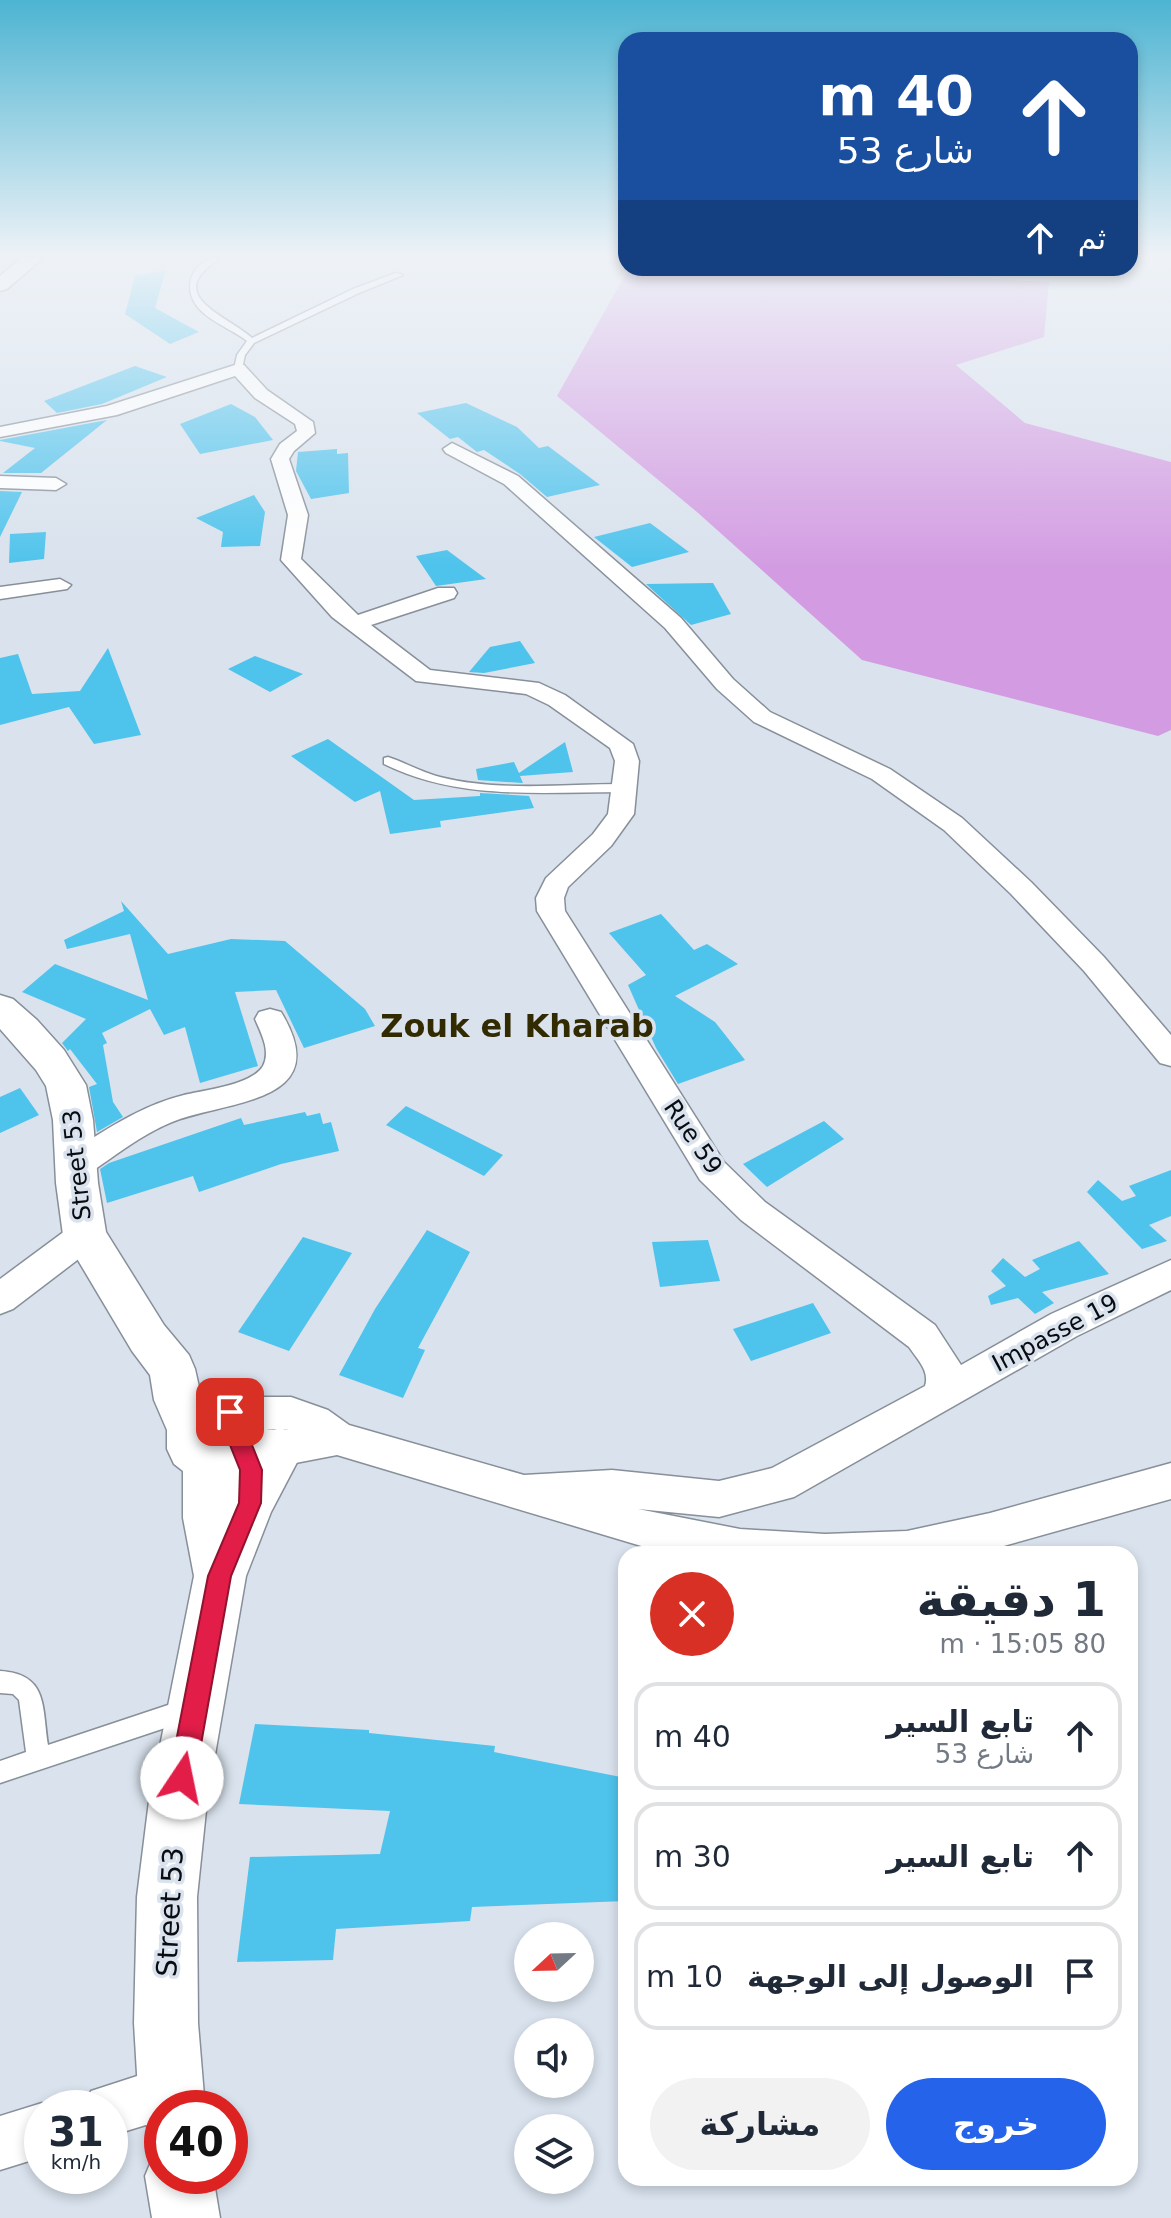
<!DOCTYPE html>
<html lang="ar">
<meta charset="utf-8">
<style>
:root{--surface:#fff;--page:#f2f2f3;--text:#1f2937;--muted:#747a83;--line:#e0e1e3;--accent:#2563eb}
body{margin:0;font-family:"DejaVu Sans","Noto Naskh Arabic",sans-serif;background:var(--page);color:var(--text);direction:rtl;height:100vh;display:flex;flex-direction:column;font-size:30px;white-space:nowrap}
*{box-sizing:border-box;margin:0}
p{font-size:26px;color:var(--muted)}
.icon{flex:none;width:44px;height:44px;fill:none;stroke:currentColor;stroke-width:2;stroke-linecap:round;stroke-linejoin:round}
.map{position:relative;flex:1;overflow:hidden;direction:ltr}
.side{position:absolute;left:618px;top:1546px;width:520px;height:640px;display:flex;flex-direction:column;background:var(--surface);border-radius:24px;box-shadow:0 4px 12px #0003;direction:rtl}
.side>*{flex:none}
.banner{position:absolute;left:618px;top:32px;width:520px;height:244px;border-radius:24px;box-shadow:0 4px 12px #0003;direction:rtl;background:#1a4fa0;color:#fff;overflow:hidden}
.needle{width:52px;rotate:248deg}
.controls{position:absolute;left:514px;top:1922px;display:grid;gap:16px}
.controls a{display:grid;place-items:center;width:80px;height:80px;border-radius:50%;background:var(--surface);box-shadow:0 4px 12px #0003;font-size:40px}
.speed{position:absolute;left:24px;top:2090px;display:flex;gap:16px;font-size:40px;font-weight:700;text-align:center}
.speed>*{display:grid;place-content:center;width:104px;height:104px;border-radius:50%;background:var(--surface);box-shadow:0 4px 12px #0003;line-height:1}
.speed small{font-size:20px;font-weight:400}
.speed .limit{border:12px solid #d22;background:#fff;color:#111}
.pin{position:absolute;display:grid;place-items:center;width:68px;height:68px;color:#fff;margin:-34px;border-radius:16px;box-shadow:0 4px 12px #0006}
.me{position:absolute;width:88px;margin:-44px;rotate:11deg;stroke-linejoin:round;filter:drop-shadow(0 0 6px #0008)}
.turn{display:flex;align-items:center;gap:28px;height:168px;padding:0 32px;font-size:36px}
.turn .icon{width:104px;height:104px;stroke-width:2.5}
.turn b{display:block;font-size:56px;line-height:68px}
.then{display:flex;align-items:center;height:76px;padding:0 32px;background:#0003;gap:16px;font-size:30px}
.round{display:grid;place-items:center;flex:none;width:84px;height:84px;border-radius:42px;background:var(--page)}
.headline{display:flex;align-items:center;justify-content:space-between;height:136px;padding:0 32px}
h1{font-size:48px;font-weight:700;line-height:60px}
.cta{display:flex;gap:16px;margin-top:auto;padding:16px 32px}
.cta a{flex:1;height:92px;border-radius:48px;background:var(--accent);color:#fff;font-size:32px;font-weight:700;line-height:92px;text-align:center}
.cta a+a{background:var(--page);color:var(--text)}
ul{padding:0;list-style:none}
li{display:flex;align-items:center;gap:24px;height:108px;margin:0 16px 12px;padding:0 16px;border:4px solid var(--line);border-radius:24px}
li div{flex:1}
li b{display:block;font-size:30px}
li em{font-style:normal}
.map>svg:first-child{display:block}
.green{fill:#d39ce2}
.building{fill:#4ec3ec}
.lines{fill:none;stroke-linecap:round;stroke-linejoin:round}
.service-casing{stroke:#878f99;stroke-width:3}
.minor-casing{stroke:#878f99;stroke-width:3}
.tertiary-casing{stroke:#878f99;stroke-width:3}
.service{fill:#fff;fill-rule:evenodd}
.minor{fill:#fff;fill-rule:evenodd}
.tertiary{fill:#fff;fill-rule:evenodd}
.route{fill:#e11d48;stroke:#92132f;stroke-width:2}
.labels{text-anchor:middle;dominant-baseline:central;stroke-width:7;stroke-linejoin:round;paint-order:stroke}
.street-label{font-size:24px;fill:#090c10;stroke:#d9e2ed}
.near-street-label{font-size:28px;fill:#090c10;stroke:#d9e2ed}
.district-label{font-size:32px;font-weight:bold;fill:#322a00;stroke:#d9e2ed}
</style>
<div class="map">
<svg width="1171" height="2218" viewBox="0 0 1171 2218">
<rect width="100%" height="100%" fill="#d9e2ed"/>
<!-- green -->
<path class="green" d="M629,268H846L869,272L1049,282L1044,337L956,365L1025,423L1171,462V730L1158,736L862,660L697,512L557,396Z"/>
<!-- building -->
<g class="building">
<path d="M166,270L155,308L199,332L170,344L125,314L135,276Z"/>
<path d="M135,366L167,377L102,404L57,413L44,401Z"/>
<path d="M466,403L517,427L539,448L548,446L600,485L547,497L520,474L484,450L477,452L458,437L450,439L417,413Z"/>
<path d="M231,404L255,417L273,440L200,454L180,424Z"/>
<path d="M107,420L41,473H3L35,448L0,441V440Z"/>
<path d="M337,449V454L348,453L349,493L311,499L296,471L298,452Z"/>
<path d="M0,491L22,492L0,537Z"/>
<path d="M254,495L265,512L260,546L221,547L223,532L196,518Z"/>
<path d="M650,523L689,552L632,567L594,537Z"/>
<path d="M46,532L44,559L9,563L10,534Z"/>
<path d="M447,550L486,579L436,586L416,556Z"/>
<path d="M713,583L731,614L691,625L646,584Z"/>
<path d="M520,641L535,663L484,673L469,672L490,647Z"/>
<path d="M108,648L141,735L94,744L69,707L0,725V658L18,654L32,694L80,691Z"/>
<path d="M255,656L303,674L270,692L228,669Z"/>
<path d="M328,739L414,800L480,796V793L529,796L534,808L440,821L441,827L390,834L380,791L355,802L291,756Z"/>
<path d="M565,742L573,772L520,776L523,783L478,780L476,769L514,762L519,773Z"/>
<path d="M121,901L168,954L231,939L285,941L365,1009L375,1026L304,1048L276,990L235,992L258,1066L200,1083L185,1027L164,1035L150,1009L102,1033L107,1043L103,1045L113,1102L123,1117L97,1132L89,1087L97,1084L70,1049L68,1051L62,1043L86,1019L22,992L55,964L148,1000L130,934L67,949L64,940L124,911Z"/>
<path d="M661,914L694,950L707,944L738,964L675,996L715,1022L745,1060L678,1084L656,1048L628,985L646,975L609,933Z"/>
<path d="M20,1088L39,1115L0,1133V1097Z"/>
<path d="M406,1106L503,1155L484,1176L386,1125Z"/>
<path d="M305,1112L307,1116L320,1113L323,1124L331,1122L339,1151L281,1164L199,1192L193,1176L107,1203L100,1169L109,1163L241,1118L244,1125Z"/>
<path d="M824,1121L844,1139L767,1187L743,1164Z"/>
<path d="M1171,1170V1216L1149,1225L1167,1241L1142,1249L1087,1192L1098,1180L1122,1201L1136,1196L1129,1186Z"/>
<path d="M427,1230L470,1252L418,1348L425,1350L403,1398L339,1375L375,1309Z"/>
<path d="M303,1237L352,1253L289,1351L238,1332Z"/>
<path d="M708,1240L720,1281L660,1287L652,1242Z"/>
<path d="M1079,1241L1109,1274L1042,1292L1054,1303L1035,1314L1018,1298L991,1305L988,1296L1006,1286L991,1271L1003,1258L1025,1277L1040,1269L1032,1260Z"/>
<path d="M813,1303L831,1333L751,1361L733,1329Z"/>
<path d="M255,1724L369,1730V1733L495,1746L494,1752L626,1778V1901L472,1907L470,1921L336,1929L333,1960L237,1962L250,1857L380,1854L390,1811L239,1804Z"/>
</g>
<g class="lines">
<defs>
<g id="service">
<path d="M213,257H222C161,295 223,313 252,338L353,289L396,273L403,275L359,293L254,343L245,355L242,369L238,372L234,369L237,355L247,341C227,325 190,316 190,286C191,271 200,263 213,257Z"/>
<path d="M388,757C406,763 421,772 440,777C499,792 564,784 624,784L630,788L624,792C542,792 459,801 384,764V758Z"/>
<path d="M0,1671C48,1674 42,1706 48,1745L183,1700L191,1703L194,1711L191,1719L183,1722L0,1783V1761L26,1752L19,1700L13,1694L0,1693Z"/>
</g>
<g id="minor">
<path d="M238,364L244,365L267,390L313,422L315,433L294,451L289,459L308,515L301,559L358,615L438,588H454L457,593L454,598L371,625L430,670L539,683L565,695L633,744L639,761L634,814L611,846L568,887L564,898L565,911L724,1162L765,1202L935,1325L961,1365L1051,1314L1171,1260V1290L1077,1336L794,1497L719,1517L638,1509L740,1529L825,1534L907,1531L990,1513L1171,1463V1499L975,1554H668L337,1455L280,1466L246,1459L241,1447L246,1435L260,1430H289C268,1427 246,1435 225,1428L220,1416L225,1404L253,1397H291L328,1410L349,1425L524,1475L612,1470L719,1481L772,1468L925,1386C930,1371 917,1359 909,1347L741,1220L700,1180L537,911L536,898L546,878L593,834L608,814L615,761L610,748L549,705L526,694L416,681L332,617L281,560L288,515L271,459L280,444L297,431L295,424L255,398L235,376L117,415L0,437V427L107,406Z"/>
<path d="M452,443L518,476L681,618L733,679L770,712L890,769L962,818L1031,882L1104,957L1171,1035V1066L1160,1063L1084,971L1011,894L944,830L872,779L754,722L717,689L665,628L504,484L446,453L443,449Z"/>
<path d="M0,476L56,478L66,484L56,490L0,488Z"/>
<path d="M60,579L71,585L67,589L0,599V587Z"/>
<path d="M270,1009L281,1012C337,1104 227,1100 172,1122C142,1134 115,1156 88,1174L76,1177L64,1174L59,1165L64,1156C103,1132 139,1106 184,1095C204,1090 252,1085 263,1066C271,1051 261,1033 255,1019L259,1012Z"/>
<path d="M85,1222L97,1225L102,1235L97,1245L13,1309L0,1314V1279L73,1225Z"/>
<path d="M171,2065L189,2073L197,2091L190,2108H162V2120L110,2136V2108H84L91,2091Z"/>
<path d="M42,2103L53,2108H42V2157L0,2170V2116Z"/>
</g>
<g id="tertiary">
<path d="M23,257H44L7,289L0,291V276Z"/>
<path d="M0,995L13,999L37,1020L64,1050L86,1085L93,1120L98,1183L106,1232L164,1325L189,1355L195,1369L201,1396C231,1387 265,1396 268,1432L280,1428L297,1434L304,1449L271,1512L246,1576L207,1801L197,1897L198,2023L205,2108H162V2137L149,2131L139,2108L134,2023L137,1897L149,1801L194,1576L183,1518V1471L174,1464L167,1449V1430L154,1400L150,1375L132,1351L63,1235L56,1183L53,1120L46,1086L36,1070L0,1029Z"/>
<path d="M162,2149V2176H213L220,2218H152L145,2176L155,2152Z"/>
</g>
</defs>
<!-- service casing -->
<use href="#service" class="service-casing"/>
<!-- minor casing -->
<use href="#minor" class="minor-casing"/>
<!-- tertiary casing -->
<use href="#tertiary" class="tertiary-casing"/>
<!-- service -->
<use href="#service" class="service"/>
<!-- minor -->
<use href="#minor" class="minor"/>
<!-- tertiary -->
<use href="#tertiary" class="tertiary"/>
</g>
<!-- sky -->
<linearGradient id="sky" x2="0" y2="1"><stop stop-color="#4db4d2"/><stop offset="0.45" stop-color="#eef2f7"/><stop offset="1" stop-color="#eef2f7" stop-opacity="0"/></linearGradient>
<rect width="1171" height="568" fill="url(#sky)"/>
<!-- route -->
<path class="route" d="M230,1402L247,1409L257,1427L252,1445L262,1470L261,1503L231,1576L195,1778L192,1787L182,1791L173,1787L169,1778L208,1576L239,1503L240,1470L230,1445L235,1428L219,1412L222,1405Z"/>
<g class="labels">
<!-- street labels -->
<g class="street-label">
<text transform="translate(693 1137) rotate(56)">Rue 59</text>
<text transform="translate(77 1165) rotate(-96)">Street 53</text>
<text transform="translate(1055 1333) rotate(-28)">Impasse 19</text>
</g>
<!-- near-street labels -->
<g class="near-street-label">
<text transform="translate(170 1912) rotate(-87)">Street 53</text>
</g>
<!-- district labels -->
<g class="district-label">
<text x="517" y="1026">Zouk el Kharab</text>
</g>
</g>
</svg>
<div class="controls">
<a><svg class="needle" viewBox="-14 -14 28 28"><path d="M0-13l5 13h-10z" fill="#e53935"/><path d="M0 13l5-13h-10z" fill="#747a83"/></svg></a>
<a><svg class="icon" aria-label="sound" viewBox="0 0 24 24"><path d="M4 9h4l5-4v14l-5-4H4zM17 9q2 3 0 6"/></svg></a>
<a><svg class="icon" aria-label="layers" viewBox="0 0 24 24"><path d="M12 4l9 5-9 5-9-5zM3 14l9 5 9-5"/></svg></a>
</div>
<div class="speed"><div>31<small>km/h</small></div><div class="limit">40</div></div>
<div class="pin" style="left:230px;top:1412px;background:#d93025"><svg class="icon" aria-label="arrive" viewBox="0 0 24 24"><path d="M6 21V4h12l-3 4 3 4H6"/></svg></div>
<svg class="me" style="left:182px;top:1778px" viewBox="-20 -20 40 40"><circle r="19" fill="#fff"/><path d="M0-13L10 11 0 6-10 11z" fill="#e11d48"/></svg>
<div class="banner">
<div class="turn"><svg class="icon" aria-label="ahead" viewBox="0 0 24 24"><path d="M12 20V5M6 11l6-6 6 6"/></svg><div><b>40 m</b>شارع 53</div></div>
<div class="then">ثم<svg class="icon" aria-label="ahead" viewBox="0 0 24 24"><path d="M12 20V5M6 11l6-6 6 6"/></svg></div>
</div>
<section class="side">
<div class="headline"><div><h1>1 دقيقة</h1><p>80 m · 15:05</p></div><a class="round" style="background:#d93025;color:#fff"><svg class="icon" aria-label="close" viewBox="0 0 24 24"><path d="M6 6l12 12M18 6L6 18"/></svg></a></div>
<ul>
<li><svg class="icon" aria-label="ahead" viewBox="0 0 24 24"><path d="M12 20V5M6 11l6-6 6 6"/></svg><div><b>تابع السير</b><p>شارع 53</p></div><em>40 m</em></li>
<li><svg class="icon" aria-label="ahead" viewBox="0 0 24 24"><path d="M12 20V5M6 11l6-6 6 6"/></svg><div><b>تابع السير</b></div><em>30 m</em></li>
<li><svg class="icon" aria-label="arrive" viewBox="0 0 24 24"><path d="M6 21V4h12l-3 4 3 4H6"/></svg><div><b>الوصول إلى الوجهة</b></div><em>10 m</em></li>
</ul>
<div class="cta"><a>خروج</a><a>مشاركة</a></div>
</section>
</div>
